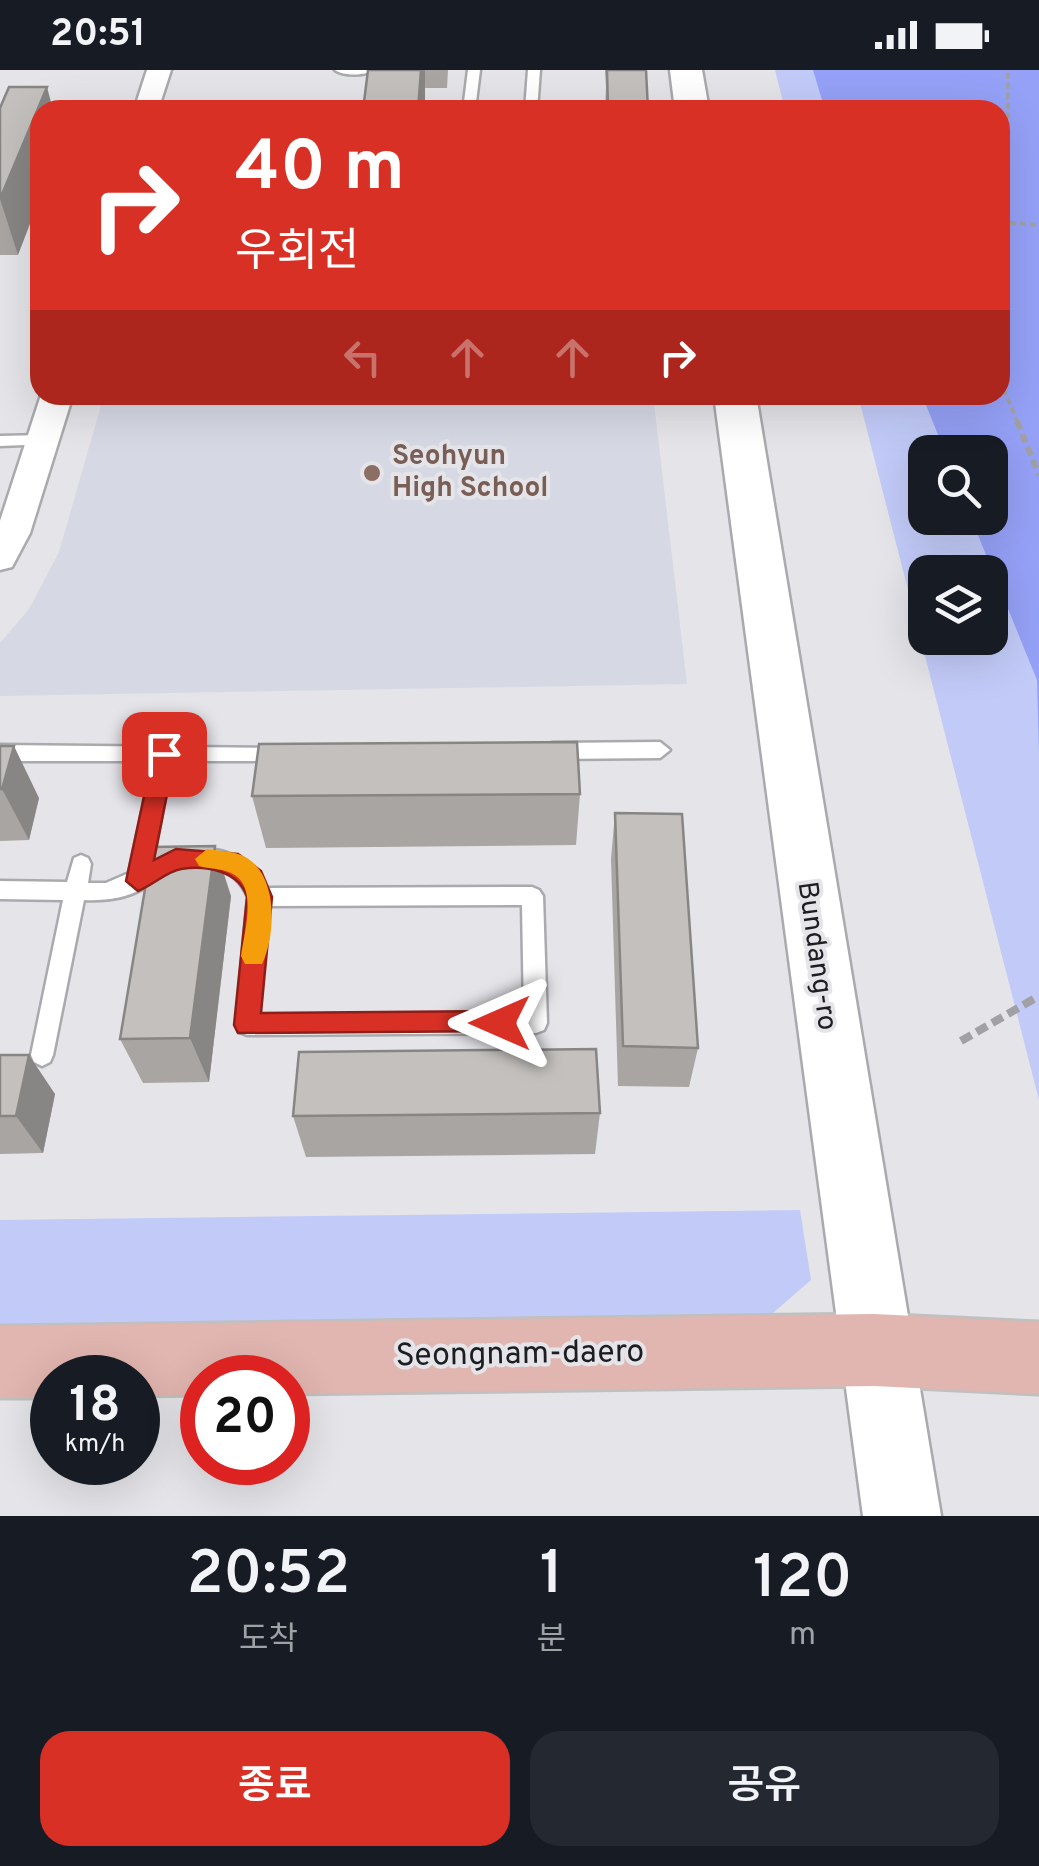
<!DOCTYPE html>
<html lang="ko">
<meta charset="utf-8">
<style>
:root{--surface:#171b24;--page:#242831;--text:#f1f3f6;--muted:#9ea1a6;--accent:#d93025}
body{margin:0;font-family:Overpass,"Noto Sans KR",sans-serif;background:var(--page);color:var(--text);height:100vh;display:flex;flex-direction:column;font-size:38px;white-space:nowrap}
*{box-sizing:border-box;margin:0}
p{font-size:32px;color:var(--muted)}
.icon{flex:none;width:55px;height:55px;fill:none;stroke:currentColor;stroke-width:2;stroke-linecap:round;stroke-linejoin:round}
.map{position:relative;height:1446px;overflow:hidden}
.side{display:flex;flex-direction:column;background:var(--surface);flex:1}
.side>*{flex:none}
.hud{position:absolute;left:30px;top:30px;width:980px;height:305px;border-radius:30px;box-shadow:0 10px 40px #0002;background:#d93025;color:#fff;overflow:hidden}
.controls{position:absolute;left:908px;top:365px;display:grid;gap:20px}
.controls a{display:grid;place-items:center;width:100px;height:100px;border-radius:20px;background:var(--surface);box-shadow:0 10px 40px #0002;font-size:50px}
.speed{position:absolute;left:30px;top:1285px;display:flex;gap:20px;font-size:50px;font-weight:700;text-align:center}
.speed>*{display:grid;place-content:center;width:130px;height:130px;border-radius:50%;background:var(--surface);box-shadow:0 10px 40px #0002;line-height:1}
.speed small{font-size:25px;font-weight:400}
.speed .limit{border:15px solid #d22;background:#fff;color:#111}
.pin{position:absolute;display:grid;place-items:center;width:85px;height:85px;color:#fff;margin:-42px;border-radius:20px;box-shadow:0 5px 15px #0006}
.me{position:absolute;width:110px;margin:-55px;rotate:270deg;stroke-linejoin:round;filter:drop-shadow(0 0 8px #0008)}
.turn{display:flex;align-items:center;gap:35px;height:210px;padding:0 40px;font-size:45px}
.turn .icon{width:130px;height:130px;stroke-width:2.5}
.turn b{display:block;font-size:70px;line-height:85px}
.lanes{display:flex;align-items:center;height:95px;padding:0 40px;background:#0003;justify-content:center;gap:50px;direction:ltr}
.lanes .off{opacity:.35}
.eta{display:flex;justify-content:space-evenly;align-items:center;height:170px;text-align:center}
.eta b{font-size:60px;font-weight:600;line-height:70px}
.button{display:flex;gap:20px;margin-top:auto;padding:20px 40px}
.button a{flex:1;height:115px;border-radius:30px;background:var(--accent);color:#fff;font-size:40px;font-weight:600;line-height:115px;text-align:center}
.button a+a{background:var(--page);color:var(--text)}
.status{display:flex;justify-content:space-between;align-items:center;height:70px;padding:0 50px;background:var(--surface);direction:ltr}
.status svg{height:28px;fill:currentColor}
.map>svg:first-child{display:block}
.built{fill:#d6d8e4}
.green{fill:#c2cbf8;fill-rule:evenodd}
.forest{fill:#95a1f7}
.lines{fill:none;stroke-linecap:round;stroke-linejoin:round}
.service-casing{stroke:#a9aaad;stroke-width:5}
.minor-casing{stroke:#a9aaad;stroke-width:5}
.secondary-casing{stroke:#a9aaad;stroke-width:5}
.primary-casing{stroke:#c0c0c0;stroke-width:5}
.path-far2{stroke:#a1a1a5;stroke-width:4;stroke-dasharray:6 4;stroke-linecap:butt}
.path-far1{stroke:#a1a1a5;stroke-width:6;stroke-dasharray:9 5;stroke-linecap:butt}
.path{stroke:#a1a1a5;stroke-width:8;stroke-dasharray:12 6;stroke-linecap:butt}
.service{fill:#fff;fill-rule:evenodd}
.minor{fill:#fff;fill-rule:evenodd}
.secondary{fill:#fff;fill-rule:evenodd}
.primary{fill:#e1b5b0;fill-rule:evenodd}
.wall{fill:#a8a5a3}
.shaded-wall{fill:#888684}
.building{fill:#c3c0bd;stroke:#888684;stroke-width:2.5}
.route{fill:#d93025;stroke:#8d1f18;stroke-width:2.5}
.slow{fill:#f59e0b}
.education-dot{fill:#8d6e63;stroke:#e4e4e9;stroke-width:4}
.labels{text-anchor:middle;dominant-baseline:central;stroke-width:8;stroke-linejoin:round;paint-order:stroke}
.education-label{font-size:28px;font-weight:bold;fill:#785e54;stroke:#e4e4e9;text-anchor:start}
.street-label{font-size:28px;fill:#1d1e1f;stroke:#e4e4e9}
.near-street-label{font-size:32px;fill:#1d1e1f;stroke:#e4e4e9}
</style>
<div class="status"><b>20:51</b><svg viewBox="0 0 49 12"><path d="M0 12V9h3v3zM5 12V6h3v6zM10 12V3h3v9zM15 12V0h3v12zM26 1h20v11H26zM47 4h2v5h-2z"/></svg></div>
<div class="map">
<svg width="1039" height="1446" viewBox="0 0 1039 1446">
<rect width="100%" height="100%" fill="#e4e4e9"/>
<!-- built -->
<path class="built" d="M104,325H653L687,614L0,626V573L29,539L59,482Z"/>
<!-- green -->
<g class="green">
<path d="M775,0H1039V1030L858,325H1000V40H785ZM925,382H990V448H925ZM925,502H990V568H925Z"/>
<path d="M800,1140L811,1210L759,1255L0,1266V1150Z"/>
</g>
<!-- forest -->
<path class="forest" d="M813,0H1039V684L1037,610L971,448H990V382H945L922,325H1000V40H825Z"/>
<g class="lines">
<defs>
<g id="service">
<path d="M335,0H373C365,6 343,6 335,0Z"/>
<path d="M468,0H480L475,40H463Z"/>
<path d="M528,0H540L537,40H525Z"/>
<path d="M43,365L49,366V374L0,376V366Z"/>
<path d="M660,672L670,680L660,688L552,689L542,681L552,673Z"/>
<path d="M0,675L290,678L293,683L283,691H172L153,789C193,771 245,774 266,818L532,817L539,820L543,826L547,953L544,960L536,963L247,965L239,962L236,955L248,827C235,796 199,787 169,800C159,805 152,813 144,818C127,828 104,831 84,830L53,985L50,992L42,996L34,992L31,985L63,830L0,829V811L67,812L74,788L81,785L88,788L91,794L88,813H106L129,803L153,691H0ZM522,835L524,943L259,945L269,836Z"/>
</g>
<g id="minor">
<path d="M147,0H171L158,40H134Z"/>
<path d="M41,325H73L30,463L12,497L0,500V451Z"/>
</g>
<g id="secondary">
<path d="M670,0H702L709,40H675Z"/>
<path d="M714,325H756L941,1446H863Z"/>
</g>
<path id="primary" d="M874,1244L1039,1252V1324L874,1316L288,1324V1308H202V1325L138,1326V1308H52V1328H0V1256Z"/>
</defs>
<!-- service casing -->
<use href="#service" class="service-casing"/>
<!-- minor casing -->
<use href="#minor" class="minor-casing"/>
<!-- secondary casing -->
<use href="#secondary" class="secondary-casing"/>
<!-- primary casing -->
<use href="#primary" class="primary-casing"/>
<!-- path-far2 -->
<g class="path-far2">
<path d="M1000,95L1008,88V0"/>
<path d="M1000,152L1039,155"/>
<path d="M1000,310L1018,353"/>
</g>
<!-- path-far1 -->
<path class="path-far1" d="M1017,351L1039,405"/>
<!-- path -->
<path class="path" d="M961,971L1039,926"/>
<!-- service -->
<use href="#service" class="service"/>
<!-- minor -->
<use href="#minor" class="minor"/>
<!-- secondary -->
<use href="#secondary" class="secondary"/>
<!-- primary -->
<use href="#primary" class="primary"/>
</g>
<!-- wall -->
<g class="wall">
<path d="M368,0H448L447,18H426Z"/>
<path d="M605,0H646L648,40H605L606,17Z"/>
<path d="M0,38L18,185H0Z"/>
<path d="M0,676L39,728L29,770L0,771Z"/>
<path d="M580,724L576,775L266,778L252,726Z"/>
<path d="M615,743L698,978L689,1017L618,1016L611,789Z"/>
<path d="M231,826L209,1012L143,1013L120,969Z"/>
<path d="M0,985L55,1024L43,1083L0,1084Z"/>
<path d="M600,1043L595,1084L306,1087L293,1046Z"/>
</g>
<!-- shaded-wall -->
<g class="shaded-wall">
<path d="M421,0H425V40H418Z"/>
<path d="M47,17L53,40H40V128L18,185L0,129Z"/>
<path d="M14,676L39,728L29,770L2,719Z"/>
<path d="M215,776L231,826L209,1012L190,968Z"/>
<path d="M29,985L55,1024L43,1083L16,1046Z"/>
</g>
<!-- building -->
<g class="building">
<path d="M368,0H421L418,40H363Z"/>
<path d="M607,0H646L648,40H608Z"/>
<path d="M9,17H47L0,129V38Z"/>
<path d="M577,672L580,724L252,726L259,674Z"/>
<path d="M0,676H14L2,719H0Z"/>
<path d="M615,743L682,744L698,978L623,976Z"/>
<path d="M215,776L190,968L120,969L152,777Z"/>
<path d="M596,979L600,1043L293,1046L299,982Z"/>
<path d="M0,985H29L16,1046H0Z"/>
</g>
<!-- route -->
<path class="route" d="M164,675L175,684L154,790L176,779L238,784L261,801L272,827L261,943L500,941L509,945L513,953L509,961L238,963L234,955L247,827C239,801 207,795 181,799C167,801 152,816 138,821L126,811L153,684Z"/>
<!-- slow -->
<path class="slow" d="M207,779C219,781 237,781 247,788C278,807 276,865 262,894H245L241,886C244,863 259,815 231,803C221,798 209,799 199,796L195,789Z"/>
<!-- markers -->
<circle class="education-dot" cx="372" cy="403" r="10"/>
<g class="labels">
<!-- education labels -->
<g class="education-label">
<text x="392" y="387">Seohyun<tspan x="392" dy="32">High School</tspan></text>
</g>
<!-- street labels -->
<g class="street-label">
<text transform="translate(816 886) rotate(82)">Bundang-ro</text>
</g>
<!-- near-street labels -->
<g class="near-street-label">
<text transform="translate(520 1285) rotate(-1)">Seongnam-daero</text>
</g>
</g>
</svg>
<div class="controls">
<a><svg class="icon" aria-label="search" viewBox="0 0 24 24"><circle cx="10" cy="10" r="6"/><path d="M15 15l6 6"/></svg></a>
<a><svg class="icon" aria-label="layers" viewBox="0 0 24 24"><path d="M12 4l9 5-9 5-9-5zM3 14l9 5 9-5"/></svg></a>
</div>
<div class="speed"><div>18<small>km/h</small></div><div class="limit">20</div></div>
<div class="pin" style="left:164px;top:684px;background:#d93025"><svg class="icon" aria-label="arrive" viewBox="0 0 24 24"><path d="M6 21V4h12l-3 4 3 4H6"/></svg></div>
<svg class="me" style="left:500px;top:953px" viewBox="-20 -20 40 40"><path d="M0-17L14 15 0 8-14 15z" fill="#d93025" stroke="#fff" stroke-width="4"/></svg>
<div class="hud">
<div class="turn"><svg class="icon" aria-label="right" viewBox="0 0 24 24"><path d="M7 20v-9h11M14 6l5 5-5 5"/></svg><div><b>40 m</b>우회전</div></div>
<div class="lanes"><svg class="icon off" aria-label="left" viewBox="0 0 24 24"><path d="M17 20v-9H6M10 6l-5 5 5 5"/></svg><svg class="icon off" aria-label="ahead" viewBox="0 0 24 24"><path d="M12 20V5M6 11l6-6 6 6"/></svg><svg class="icon off" aria-label="ahead" viewBox="0 0 24 24"><path d="M12 20V5M6 11l6-6 6 6"/></svg><svg class="icon" aria-label="right" viewBox="0 0 24 24"><path d="M7 20v-9h11M14 6l5 5-5 5"/></svg></div>
</div>
</div>
<section class="side">
<div class="eta">
<div><b>20:52</b><p>도착</p></div>
<div><b>1</b><p>분</p></div>
<div><b>120</b><p>m</p></div>
</div>
<div class="button"><a>종료</a><a>공유</a></div>
</section>
